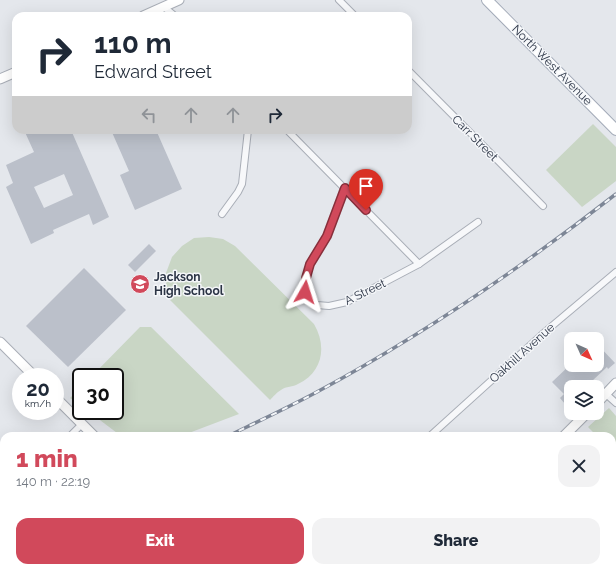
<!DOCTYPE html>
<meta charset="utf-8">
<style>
:root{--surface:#fff;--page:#f2f2f3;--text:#1f2937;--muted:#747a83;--accent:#d1495b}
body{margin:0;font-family:Raleway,sans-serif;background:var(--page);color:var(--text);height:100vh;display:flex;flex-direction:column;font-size:15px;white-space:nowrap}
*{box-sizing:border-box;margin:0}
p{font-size:13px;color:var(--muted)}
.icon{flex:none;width:22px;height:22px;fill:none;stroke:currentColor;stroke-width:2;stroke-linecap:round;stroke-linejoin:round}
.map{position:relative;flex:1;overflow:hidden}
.panel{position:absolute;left:0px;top:432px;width:616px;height:140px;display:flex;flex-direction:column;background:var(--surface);border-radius:12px 12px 0 0;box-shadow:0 4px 16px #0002}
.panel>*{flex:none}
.hud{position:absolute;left:12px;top:12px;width:400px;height:122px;border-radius:12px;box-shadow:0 4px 16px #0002;background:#fff;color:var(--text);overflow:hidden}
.needle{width:26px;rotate:135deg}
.buttons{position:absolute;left:564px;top:332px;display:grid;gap:8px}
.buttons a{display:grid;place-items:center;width:40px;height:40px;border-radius:8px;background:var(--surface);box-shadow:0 4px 16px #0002;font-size:20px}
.speed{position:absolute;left:12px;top:368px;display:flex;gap:8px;font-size:20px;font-weight:700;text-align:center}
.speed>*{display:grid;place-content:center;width:52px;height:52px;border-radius:50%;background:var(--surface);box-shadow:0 4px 16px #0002;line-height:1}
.speed small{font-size:10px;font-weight:400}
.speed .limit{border:2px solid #111;border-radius:6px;background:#fff;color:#111}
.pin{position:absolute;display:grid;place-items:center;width:34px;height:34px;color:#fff;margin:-41px -17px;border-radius:50% 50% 50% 0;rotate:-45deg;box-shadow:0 0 4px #0007}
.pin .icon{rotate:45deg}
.me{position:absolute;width:44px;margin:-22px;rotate:6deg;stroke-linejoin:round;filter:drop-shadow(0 0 3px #0008)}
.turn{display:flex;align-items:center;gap:14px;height:84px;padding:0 16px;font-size:18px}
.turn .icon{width:52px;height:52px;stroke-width:2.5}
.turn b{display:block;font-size:28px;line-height:34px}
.lanes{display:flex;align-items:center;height:38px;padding:0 16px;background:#0003;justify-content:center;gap:20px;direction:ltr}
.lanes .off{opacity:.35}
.round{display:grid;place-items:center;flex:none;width:42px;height:42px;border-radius:12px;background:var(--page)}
.headline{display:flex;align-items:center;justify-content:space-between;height:68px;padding:0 16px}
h1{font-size:24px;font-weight:800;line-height:30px;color:var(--accent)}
.primary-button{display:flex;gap:8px;margin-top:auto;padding:8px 16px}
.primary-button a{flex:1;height:46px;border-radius:12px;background:var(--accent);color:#fff;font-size:16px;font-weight:800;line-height:46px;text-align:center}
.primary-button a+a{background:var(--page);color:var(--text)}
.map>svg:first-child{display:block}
.green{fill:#c9d6c5}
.building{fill:#bbc0ca;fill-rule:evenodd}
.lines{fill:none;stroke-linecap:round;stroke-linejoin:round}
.street-casing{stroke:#a9aeb7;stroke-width:8}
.secondary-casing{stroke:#a9aeb7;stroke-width:11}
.primary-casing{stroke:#a3abb8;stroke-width:12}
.street{stroke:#f7f8fa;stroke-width:6}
.secondary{stroke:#fff;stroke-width:9}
.primary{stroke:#fff;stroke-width:10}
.rail-casing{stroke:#7d8696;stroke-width:3.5}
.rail{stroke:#f4f6f9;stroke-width:2;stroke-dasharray:6;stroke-linecap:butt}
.route-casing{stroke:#882f3b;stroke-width:10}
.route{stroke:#d1495b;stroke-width:7}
.labels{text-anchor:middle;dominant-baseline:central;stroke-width:3;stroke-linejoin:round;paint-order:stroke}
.street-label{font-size:12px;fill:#2b3445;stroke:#f4f6f9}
.poi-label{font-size:12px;font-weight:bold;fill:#2b3445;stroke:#f4f6f9;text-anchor:start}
</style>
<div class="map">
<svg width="616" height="572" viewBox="0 0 616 572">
<rect width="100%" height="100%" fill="#e4e7ec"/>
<!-- green -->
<g class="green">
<path d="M593,124L616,147V181L582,207L546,170Z"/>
<path d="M209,237L223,239L235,246L314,324C327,346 323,372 298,384C293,387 286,386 281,390C277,392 273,397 270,400L166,296L171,291L166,286V273L172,257L182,246L194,238Z"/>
<path d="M140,327H151L239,414L181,436H121L88,411H115V377H91Z"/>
<path d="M81,387V406L70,398Z"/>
<path d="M609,408L616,416V455L612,451V436H597L588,427Z"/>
</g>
<!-- building -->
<g class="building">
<path d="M24,130H71L109,217L93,225L89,214L53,230L54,233L31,244L6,187L13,183L6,165L34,152ZM64,174L73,195L44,208L34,187Z"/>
<path d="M111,130H156L182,189L135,210L120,175L129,171Z"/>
<path d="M149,244L156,251L135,272L128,265Z"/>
<path d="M84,268L126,310L68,367L26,326Z"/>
<path d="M597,344L615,363L608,369L607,367L592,381L598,387H571V398L565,404L560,398L564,394L552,382L570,365H597Z"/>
</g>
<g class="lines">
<defs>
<g id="street">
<path d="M339,0L355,16"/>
<path d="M164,7L175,16"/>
<path d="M408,70L543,206"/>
<path d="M287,130L419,264"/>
<path d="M345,188L327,236L310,264L306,277L305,292L309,300L317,305L329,306L347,302L419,264L478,222"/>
<path d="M222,214L238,192L242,184L248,130"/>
<path d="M606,394L616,403"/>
<path d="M70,436L82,424"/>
<path d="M430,436L546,331L616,272"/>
<path d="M612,553L616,549"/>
<path d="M148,568L152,572"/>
<path d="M498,568L502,572"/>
<path d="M113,572L122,568"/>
<path d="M280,572L284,568"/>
<path d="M593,572L597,568"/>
</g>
<g id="secondary">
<path d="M143,16L179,0"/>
<path d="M0,79L16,72"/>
<path d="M0,342L35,377"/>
<path d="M55,397L94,436"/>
<path d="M597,403L616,383"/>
<path d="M564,436L587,413"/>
<path d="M234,568L238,572"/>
<path d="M427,572L431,568"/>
</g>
<path id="primary" d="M487,0L616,130"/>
</defs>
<!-- street casing -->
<use href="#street" class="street-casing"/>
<!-- secondary casing -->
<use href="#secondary" class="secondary-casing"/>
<!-- primary casing -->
<use href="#primary" class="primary-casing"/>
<!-- street -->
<use href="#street" class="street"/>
<!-- secondary -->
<use href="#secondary" class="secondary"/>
<!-- primary -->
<use href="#primary" class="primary"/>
<defs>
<g id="rail">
<path d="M228,436C257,422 287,408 315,393C421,336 521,268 616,194"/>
<path d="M0,548L4,546"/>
</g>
</defs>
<!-- rail casing -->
<use href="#rail" class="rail-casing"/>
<!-- rail -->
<use href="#rail" class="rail"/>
</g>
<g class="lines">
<defs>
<path id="route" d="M305,292L306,278L310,264L327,236L345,188L366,210"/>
</defs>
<!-- route casing -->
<use href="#route" class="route-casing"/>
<!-- route -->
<use href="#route" class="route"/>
</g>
<!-- icons -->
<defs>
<symbol id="school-disc" viewBox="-11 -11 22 22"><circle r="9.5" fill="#d1495b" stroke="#f4f6f9"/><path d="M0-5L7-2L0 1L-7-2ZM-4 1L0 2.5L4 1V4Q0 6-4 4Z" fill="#fff"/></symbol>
</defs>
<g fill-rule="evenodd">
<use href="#school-disc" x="129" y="273" width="22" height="22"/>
</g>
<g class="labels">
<!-- street labels -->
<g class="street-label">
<text transform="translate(552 65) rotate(45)">North West Avenue</text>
<text transform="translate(475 138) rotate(45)">Carr Street</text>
<text transform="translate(365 292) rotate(-26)">A Street</text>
<text transform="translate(522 353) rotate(-42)">Oakhill Avenue</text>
</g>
<!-- poi labels -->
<g class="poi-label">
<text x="154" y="277">Jackson<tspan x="154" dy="14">High School</tspan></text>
</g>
</g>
</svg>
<div class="buttons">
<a><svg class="needle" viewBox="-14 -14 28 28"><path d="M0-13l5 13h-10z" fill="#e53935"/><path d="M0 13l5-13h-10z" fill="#747a83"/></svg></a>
<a><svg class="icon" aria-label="layers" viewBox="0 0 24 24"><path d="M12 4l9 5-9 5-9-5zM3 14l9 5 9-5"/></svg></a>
</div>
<div class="speed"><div>20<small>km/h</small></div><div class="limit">30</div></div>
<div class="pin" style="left:366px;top:210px;background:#d93025"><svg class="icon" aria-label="arrive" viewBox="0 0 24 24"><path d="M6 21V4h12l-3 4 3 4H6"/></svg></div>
<svg class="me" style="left:305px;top:292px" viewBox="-20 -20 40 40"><path d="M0-17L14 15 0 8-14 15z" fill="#d1495b" stroke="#fff" stroke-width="4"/></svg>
<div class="hud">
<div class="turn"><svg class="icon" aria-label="right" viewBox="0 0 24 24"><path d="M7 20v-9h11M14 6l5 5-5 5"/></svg><div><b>110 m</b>Edward Street</div></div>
<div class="lanes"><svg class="icon off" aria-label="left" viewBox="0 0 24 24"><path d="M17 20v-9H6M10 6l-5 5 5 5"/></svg><svg class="icon off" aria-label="ahead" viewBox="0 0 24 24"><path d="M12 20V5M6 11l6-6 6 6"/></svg><svg class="icon off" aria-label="ahead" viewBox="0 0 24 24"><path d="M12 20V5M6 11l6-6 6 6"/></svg><svg class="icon" aria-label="right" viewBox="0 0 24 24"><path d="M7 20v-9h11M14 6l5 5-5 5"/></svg></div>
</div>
<section class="panel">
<div class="headline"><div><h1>1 min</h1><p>140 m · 22:19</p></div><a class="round"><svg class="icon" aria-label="close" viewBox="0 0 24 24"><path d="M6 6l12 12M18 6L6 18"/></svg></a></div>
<div class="primary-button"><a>Exit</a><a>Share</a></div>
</section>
</div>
